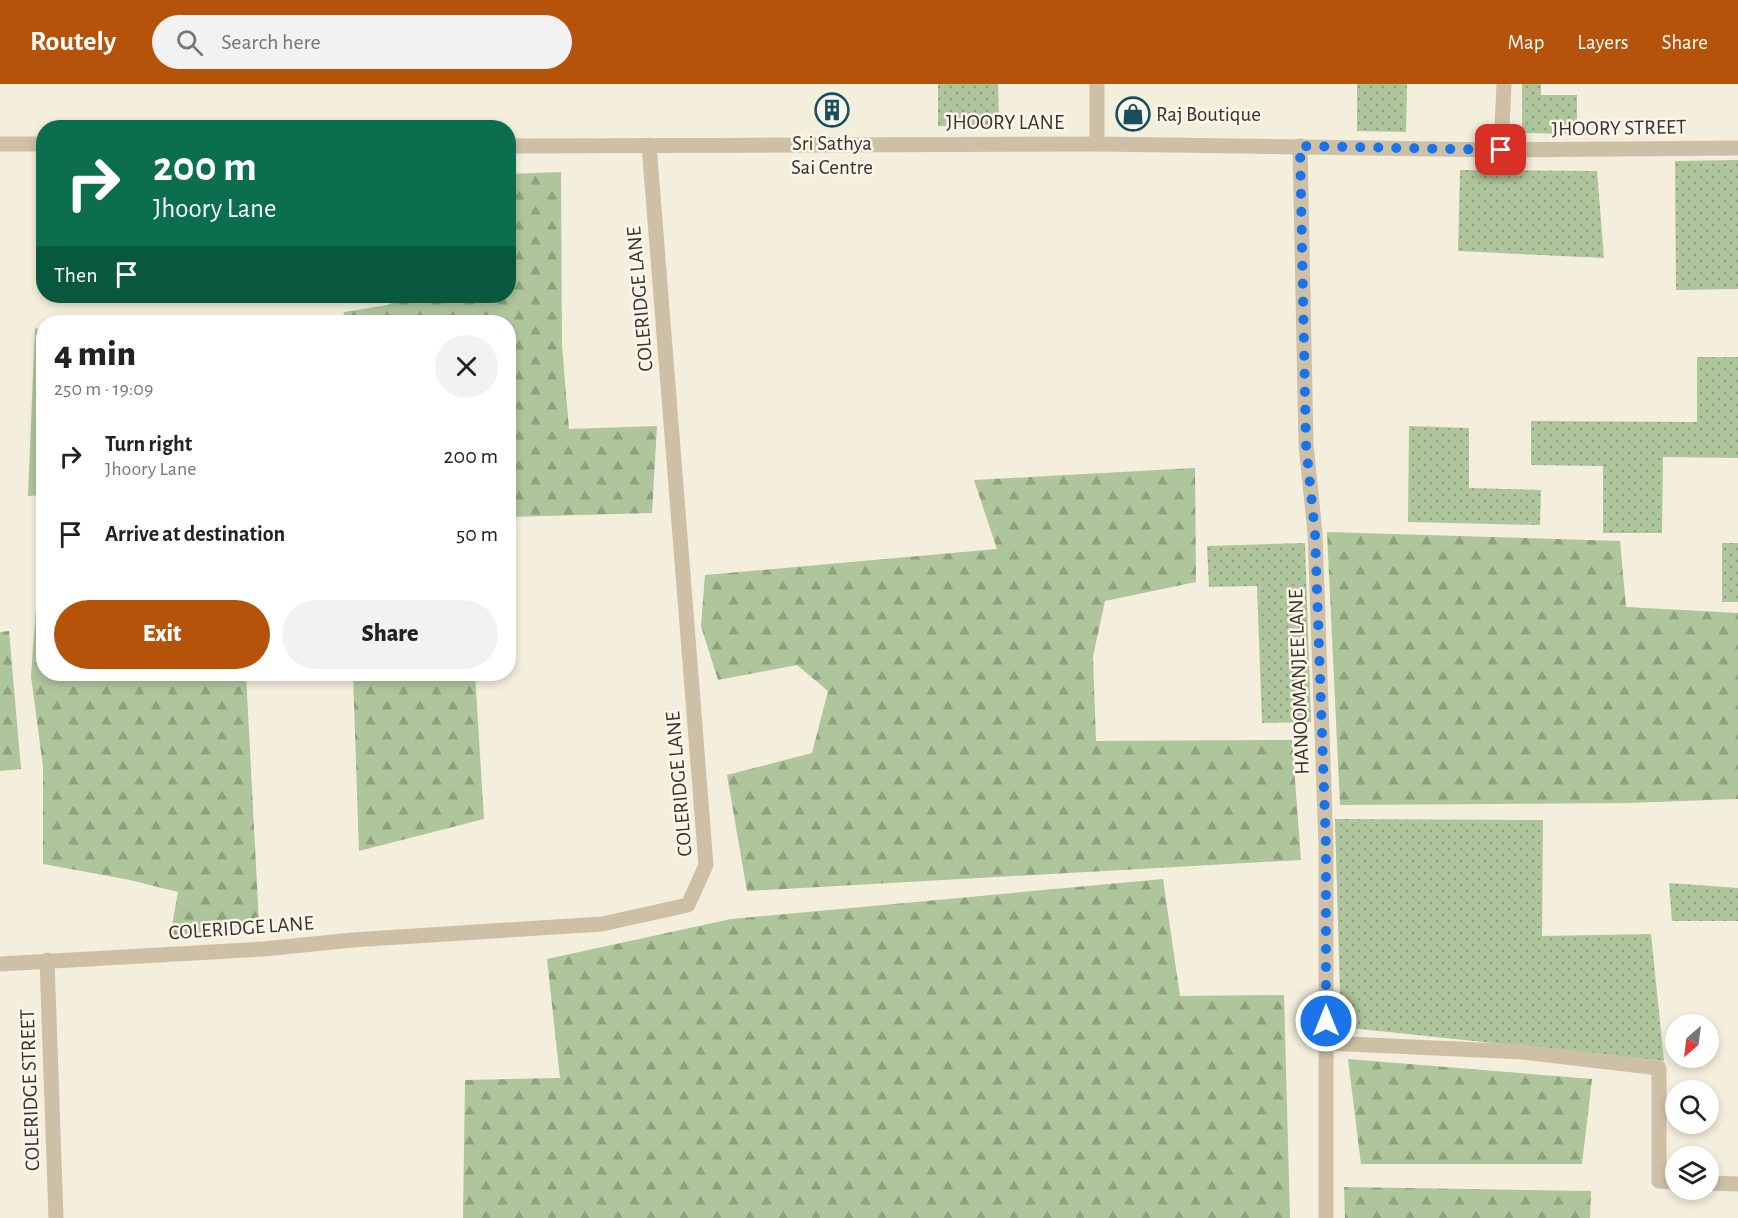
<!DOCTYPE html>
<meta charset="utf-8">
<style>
:root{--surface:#fff;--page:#f2f2f2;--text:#222;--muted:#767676;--accent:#b45309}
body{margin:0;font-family:"Alegreya Sans",sans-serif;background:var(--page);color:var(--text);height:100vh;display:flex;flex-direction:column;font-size:22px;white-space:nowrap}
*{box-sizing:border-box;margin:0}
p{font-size:20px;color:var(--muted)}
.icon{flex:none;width:33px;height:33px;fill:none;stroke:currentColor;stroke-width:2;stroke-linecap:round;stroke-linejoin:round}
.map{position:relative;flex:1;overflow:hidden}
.sheet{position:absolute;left:36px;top:231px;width:480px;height:366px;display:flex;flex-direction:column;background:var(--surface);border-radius:24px;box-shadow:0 3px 9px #0003}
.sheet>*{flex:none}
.banner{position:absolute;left:36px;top:36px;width:480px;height:183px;border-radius:24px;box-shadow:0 3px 9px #0003;background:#0b6e4f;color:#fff;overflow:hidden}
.needle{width:39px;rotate:208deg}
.controls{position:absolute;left:1665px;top:930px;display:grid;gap:12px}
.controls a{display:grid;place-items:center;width:54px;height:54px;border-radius:50%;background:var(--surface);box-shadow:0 3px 9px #0003;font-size:30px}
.pin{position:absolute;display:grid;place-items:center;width:51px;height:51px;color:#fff;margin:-26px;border-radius:12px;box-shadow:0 3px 9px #0006}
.me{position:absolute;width:66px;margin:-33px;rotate:0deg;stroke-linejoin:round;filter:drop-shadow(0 0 4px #0008)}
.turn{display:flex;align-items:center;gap:21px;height:126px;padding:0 18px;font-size:27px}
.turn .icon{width:78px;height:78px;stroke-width:2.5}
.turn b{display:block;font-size:42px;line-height:51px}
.then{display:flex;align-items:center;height:57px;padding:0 18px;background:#0003;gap:12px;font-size:22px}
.round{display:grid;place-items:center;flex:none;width:63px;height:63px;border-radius:32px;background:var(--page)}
.headline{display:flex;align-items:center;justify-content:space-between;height:102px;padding:0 18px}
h1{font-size:36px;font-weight:800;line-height:45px}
.button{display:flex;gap:12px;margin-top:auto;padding:12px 18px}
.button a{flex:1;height:69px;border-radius:36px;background:var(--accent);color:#fff;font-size:24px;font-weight:800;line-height:69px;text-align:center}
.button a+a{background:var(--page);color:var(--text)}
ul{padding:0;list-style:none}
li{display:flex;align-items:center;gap:18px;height:78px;padding:0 18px}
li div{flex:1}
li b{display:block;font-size:22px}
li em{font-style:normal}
header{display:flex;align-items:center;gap:36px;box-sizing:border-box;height:84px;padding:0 30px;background:var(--accent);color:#fff}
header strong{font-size:28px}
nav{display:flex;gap:33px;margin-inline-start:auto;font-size:21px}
.search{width:420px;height:54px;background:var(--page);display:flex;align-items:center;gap:15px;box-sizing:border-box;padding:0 21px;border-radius:33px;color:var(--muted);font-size:22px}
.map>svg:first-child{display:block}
.grass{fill:url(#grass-dots)}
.forest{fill:url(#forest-firs)}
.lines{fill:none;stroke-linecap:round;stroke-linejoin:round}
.minor{stroke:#cec0a7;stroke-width:15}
.route{stroke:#1a73e8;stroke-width:10;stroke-dasharray:0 18}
.labels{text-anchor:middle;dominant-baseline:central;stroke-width:5;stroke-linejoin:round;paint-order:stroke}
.poi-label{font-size:21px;fill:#3a3128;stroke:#fbf6ea;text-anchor:start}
.street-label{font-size:21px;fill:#3a3128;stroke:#fbf6ea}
</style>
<header>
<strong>Routely</strong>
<div class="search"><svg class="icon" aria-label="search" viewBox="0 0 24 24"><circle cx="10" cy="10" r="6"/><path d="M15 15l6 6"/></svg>Search here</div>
<nav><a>Map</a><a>Layers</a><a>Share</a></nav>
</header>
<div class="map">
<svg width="1738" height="1134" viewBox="0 0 1738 1134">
<defs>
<pattern id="grass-dots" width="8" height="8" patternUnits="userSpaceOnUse" patternTransform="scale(1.5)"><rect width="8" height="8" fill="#afc59b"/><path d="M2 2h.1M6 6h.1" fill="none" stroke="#8fa17e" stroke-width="1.8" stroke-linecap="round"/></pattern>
<pattern id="forest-firs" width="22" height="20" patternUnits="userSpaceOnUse" patternTransform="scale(1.5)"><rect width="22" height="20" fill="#afc59b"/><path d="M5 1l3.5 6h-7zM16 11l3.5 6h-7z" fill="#8fa17e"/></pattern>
</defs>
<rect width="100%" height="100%" fill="#f4eedd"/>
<!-- grass -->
<g class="grass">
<path d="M938,0H998L999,41L938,42Z"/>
<path d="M1357,0H1407L1406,48L1357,47Z"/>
<path d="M1522,0H1541V11H1577V50L1522,49Z"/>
<path d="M1738,76V205L1676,206L1675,77Z"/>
<path d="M1460,86L1597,87L1604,174L1458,167Z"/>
<path d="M1697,273H1738V374L1663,373L1662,449H1603V382L1531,381V337L1697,338Z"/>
<path d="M1409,342L1469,344V404L1541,406L1540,441L1408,438Z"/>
<path d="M1305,459L1311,638L1262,639L1257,502L1209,503L1207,462Z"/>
<rect x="1722" y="459" width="16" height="59"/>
<path d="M1335,735L1543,736L1542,852L1651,850L1664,977L1341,943Z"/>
<path d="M1669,799L1738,804V837H1672Z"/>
</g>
<!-- forest -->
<g class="forest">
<path d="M561,88L562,261L569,345L657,342L652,429L509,433L508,238H342L344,228L387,221L410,212H508L509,90Z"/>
<path d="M35,244L44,247V411L28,412Z"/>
<path d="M1195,384L1196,498L1105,517L1093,572L1096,657L1292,656L1301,776L747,807L727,691L812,669L828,607L797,581L718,596L701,542L705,491L997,465L974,396Z"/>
<path d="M1327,448L1620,457L1626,523L1738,529V715L1628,719L1340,721Z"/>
<path d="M43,497L44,590H246L259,839L170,853L178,808L130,796L43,780V683L31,592L38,498Z"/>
<path d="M9,547L21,685L0,687V548Z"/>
<path d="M353,590H475L484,735L359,767Z"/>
<path d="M1163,795L1180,912L1284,911L1290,1134H463L465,996L560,994L547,875L731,835Z"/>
<path d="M1348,975L1592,995L1582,1080H1361Z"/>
<path d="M1344,1103L1591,1107L1590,1134H1345Z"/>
</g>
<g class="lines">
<!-- minor -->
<g class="minor">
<path d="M1097,0V60"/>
<path d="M0,60H44"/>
<path d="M508,62L1097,60L1501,66L1738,64"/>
<path d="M1300,62L1306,361L1315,449L1326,763V1134"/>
<path d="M1501,66L1504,0"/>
<path d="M47,876L56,1134"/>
<path d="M0,880L264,865L352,856L602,840L688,821L706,781L649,61"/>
<path d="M1326,959L1522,968L1659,984V1097L1676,1098"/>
<path d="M1708,1099L1738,1100"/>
</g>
</g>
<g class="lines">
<!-- route -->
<path class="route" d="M1326,937V763L1315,449L1306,361L1300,62L1501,66"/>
</g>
<!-- icons -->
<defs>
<symbol id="building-ring" viewBox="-11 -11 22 22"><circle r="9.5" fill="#fbf6ea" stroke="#1a4e5f" stroke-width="1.5"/><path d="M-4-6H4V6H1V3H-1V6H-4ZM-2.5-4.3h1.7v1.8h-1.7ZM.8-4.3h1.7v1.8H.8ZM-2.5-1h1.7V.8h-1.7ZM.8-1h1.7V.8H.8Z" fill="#1a4e5f"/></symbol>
<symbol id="shop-ring" viewBox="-11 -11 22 22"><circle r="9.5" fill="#fbf6ea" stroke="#1a4e5f" stroke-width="1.5"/><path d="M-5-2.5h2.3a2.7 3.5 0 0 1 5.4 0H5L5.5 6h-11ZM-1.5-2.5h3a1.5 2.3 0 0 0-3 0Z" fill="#1a4e5f"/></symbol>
</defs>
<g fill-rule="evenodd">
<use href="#building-ring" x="813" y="7" width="38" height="38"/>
<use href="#shop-ring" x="1114" y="11" width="38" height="38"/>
</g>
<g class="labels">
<!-- poi labels -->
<g class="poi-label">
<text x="1156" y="30">Raj Boutique</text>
<text x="832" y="59" text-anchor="middle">Sri Sathya<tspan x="832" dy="24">Sai Centre</tspan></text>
</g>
<!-- street labels -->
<g class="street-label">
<text x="1005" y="38">JHOORY LANE</text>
<text transform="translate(1619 44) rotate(-1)">JHOORY STREET</text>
<text transform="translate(640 215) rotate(-95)">COLERIDGE LANE</text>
<text transform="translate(1299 598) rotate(-92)">HANOOMANJEE LANE</text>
<text transform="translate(679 700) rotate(-95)">COLERIDGE LANE</text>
<text transform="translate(241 844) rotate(-4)">COLERIDGE LANE</text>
<text transform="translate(30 1006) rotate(-92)">COLERIDGE STREET</text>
</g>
</g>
</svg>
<div class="controls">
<a><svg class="needle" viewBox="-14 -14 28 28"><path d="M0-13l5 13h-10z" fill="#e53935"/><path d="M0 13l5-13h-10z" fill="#767676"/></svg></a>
<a><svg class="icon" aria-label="search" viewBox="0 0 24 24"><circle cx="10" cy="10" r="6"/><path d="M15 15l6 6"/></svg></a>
<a><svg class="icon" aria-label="layers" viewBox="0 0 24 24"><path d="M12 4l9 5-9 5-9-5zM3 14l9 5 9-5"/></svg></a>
</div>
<div class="pin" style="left:1501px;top:66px;background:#d93025"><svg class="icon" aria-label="arrive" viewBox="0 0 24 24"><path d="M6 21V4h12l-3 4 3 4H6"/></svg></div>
<svg class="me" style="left:1326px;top:937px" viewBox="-20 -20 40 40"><circle r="17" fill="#1a73e8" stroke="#fff" stroke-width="3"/><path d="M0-11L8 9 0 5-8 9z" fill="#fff"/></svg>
<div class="banner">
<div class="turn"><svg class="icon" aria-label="right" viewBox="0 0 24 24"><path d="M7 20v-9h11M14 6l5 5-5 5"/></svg><div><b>200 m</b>Jhoory Lane</div></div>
<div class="then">Then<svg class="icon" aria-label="arrive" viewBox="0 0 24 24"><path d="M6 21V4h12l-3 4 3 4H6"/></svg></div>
</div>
<section class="sheet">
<div class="headline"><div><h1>4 min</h1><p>250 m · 19:09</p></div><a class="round"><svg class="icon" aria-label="close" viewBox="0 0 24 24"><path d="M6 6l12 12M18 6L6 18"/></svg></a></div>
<ul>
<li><svg class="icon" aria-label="right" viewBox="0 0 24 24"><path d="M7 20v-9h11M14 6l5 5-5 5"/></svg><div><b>Turn right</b><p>Jhoory Lane</p></div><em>200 m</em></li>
<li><svg class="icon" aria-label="arrive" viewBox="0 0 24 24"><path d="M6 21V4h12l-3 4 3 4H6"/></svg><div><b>Arrive at destination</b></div><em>50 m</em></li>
</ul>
<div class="button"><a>Exit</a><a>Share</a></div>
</section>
</div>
